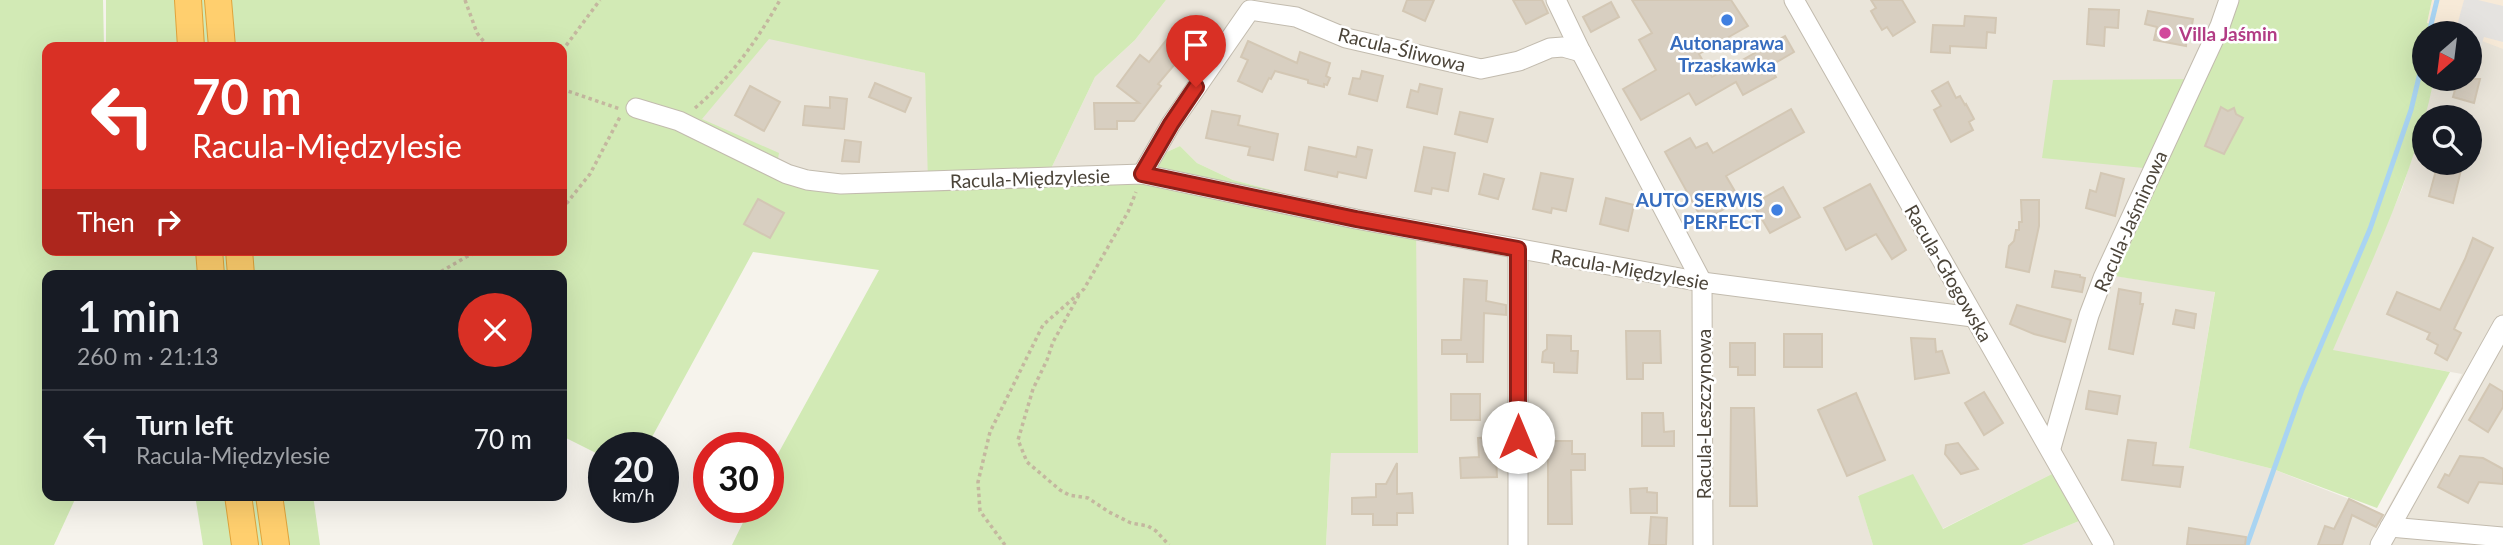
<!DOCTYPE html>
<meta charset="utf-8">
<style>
:root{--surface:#171b24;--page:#20242c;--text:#f1f3f6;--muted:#9ea1a6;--line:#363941}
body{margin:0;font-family:Lato,sans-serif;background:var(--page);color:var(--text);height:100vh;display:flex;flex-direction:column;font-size:26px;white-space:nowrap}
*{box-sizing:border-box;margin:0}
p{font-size:23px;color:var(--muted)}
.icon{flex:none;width:38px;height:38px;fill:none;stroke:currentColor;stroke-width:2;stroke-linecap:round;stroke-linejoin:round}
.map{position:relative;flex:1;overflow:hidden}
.panel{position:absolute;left:42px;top:270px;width:525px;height:231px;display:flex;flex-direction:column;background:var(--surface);border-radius:14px;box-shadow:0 7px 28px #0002}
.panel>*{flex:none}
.hud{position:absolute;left:42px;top:42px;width:525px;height:214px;border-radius:14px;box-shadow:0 7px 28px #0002;background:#d93025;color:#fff;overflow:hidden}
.needle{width:46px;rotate:208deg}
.fabs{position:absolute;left:2412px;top:21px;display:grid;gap:14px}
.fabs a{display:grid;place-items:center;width:70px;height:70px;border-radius:50%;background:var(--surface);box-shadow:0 7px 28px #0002;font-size:35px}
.speed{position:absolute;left:588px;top:432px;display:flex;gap:14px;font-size:35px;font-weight:700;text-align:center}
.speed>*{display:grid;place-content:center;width:91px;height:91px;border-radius:50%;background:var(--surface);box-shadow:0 7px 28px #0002;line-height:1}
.speed small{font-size:18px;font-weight:400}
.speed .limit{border:10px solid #d22;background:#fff;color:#111}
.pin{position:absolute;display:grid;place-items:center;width:60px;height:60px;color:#fff;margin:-72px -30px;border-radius:50% 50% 50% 0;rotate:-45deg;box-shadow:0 0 7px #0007}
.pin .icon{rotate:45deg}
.me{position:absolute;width:77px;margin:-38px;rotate:0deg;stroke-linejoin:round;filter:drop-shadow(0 0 5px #0008)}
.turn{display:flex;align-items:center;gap:24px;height:147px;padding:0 35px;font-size:32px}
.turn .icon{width:91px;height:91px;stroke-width:2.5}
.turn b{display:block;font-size:49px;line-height:60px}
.then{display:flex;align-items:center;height:66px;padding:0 35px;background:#0003;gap:14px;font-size:26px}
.round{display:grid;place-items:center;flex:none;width:74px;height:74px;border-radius:37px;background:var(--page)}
.head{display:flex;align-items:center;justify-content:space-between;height:119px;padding:0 35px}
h1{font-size:42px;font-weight:600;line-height:52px}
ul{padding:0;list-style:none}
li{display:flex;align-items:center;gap:21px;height:98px;padding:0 35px;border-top:2px solid var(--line)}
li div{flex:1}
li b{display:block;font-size:26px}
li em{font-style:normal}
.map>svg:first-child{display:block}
.residential{fill:#eae5da}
.commercial{fill:#f7ead8}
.green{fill:#d2eab5;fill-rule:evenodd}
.parking{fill:#e5e3e0}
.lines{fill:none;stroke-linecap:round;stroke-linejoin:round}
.stream{stroke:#a9d4f2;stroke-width:5}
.building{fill:#d8cfc1;stroke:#d3c7b4;stroke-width:2}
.minor-casing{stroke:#c2bbae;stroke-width:21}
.highway-casing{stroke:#e0a43c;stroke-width:28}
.path{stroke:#c4b79f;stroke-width:3.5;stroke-dasharray:3.5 3.5;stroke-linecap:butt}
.minor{stroke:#fff;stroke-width:19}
.highway{stroke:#ffcf6e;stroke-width:26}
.route-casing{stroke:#8d1f18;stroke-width:18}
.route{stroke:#d93025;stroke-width:12}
.shop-dot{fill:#3f7fe0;stroke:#fff;stroke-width:2.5}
.hotel-dot{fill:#d1479c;stroke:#fff;stroke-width:2.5}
.labels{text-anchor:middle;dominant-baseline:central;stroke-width:5;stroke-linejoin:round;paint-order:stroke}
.hotel-label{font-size:19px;font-weight:bold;fill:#b23c85;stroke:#fff;text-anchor:start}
.shop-label{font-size:19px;font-weight:bold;fill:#366cbe;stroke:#fff}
.street-label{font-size:19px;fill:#4b4439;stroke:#fff}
</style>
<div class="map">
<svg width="2503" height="545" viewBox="0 0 2503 545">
<rect width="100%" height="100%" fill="#f6f3ec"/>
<!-- residential -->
<g class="residential">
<path d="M1166,0H2232L2154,169L2109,275L2215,291L2189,448L2273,469L2349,499L2384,515L2462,374L2332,351L2402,189L2424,120V163H2469V117H2424L2434,79H2469V33L2503,42V545H2022L2079,521L2052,474L1942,529L1858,495L1873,545H1326L1331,453H1417L1366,214L1233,180L1197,163L1180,146L1136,166L1048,175L1095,77L1135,40Z"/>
<path d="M769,38L925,73L929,182L812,180L701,119Z"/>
</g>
<!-- commercial -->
<path class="commercial" d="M2432,0H2503V49L2469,36V33H2461L2427,23Z"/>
<!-- green -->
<g class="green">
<path d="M0,0H103L104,47H47V250H562V47H106V0H1166L1135,40L1095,77L1048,175L1136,166L1180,146L1197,163L1233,180L1366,214L1416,223L1418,453H1331L1326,545H732L750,508H768V472L879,270L753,252L646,448H604V457L562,436V275H47V495H77L54,545H0ZM769,39L925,73L928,182L812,180L777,165L779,153L702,119Z"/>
<path d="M2232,0H2432L2427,23L2445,27L2444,33H2424V79H2434C2415,173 2371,262 2333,350L2450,372L2377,508L2273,469L2189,448L2215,292L2108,275L2154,169L2042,158L2053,80L2197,79Z"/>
<path d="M1913,474L1943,529L2052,474L2079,521L2022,545H1873L1858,496Z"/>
<path d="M195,495H313L320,545H203Z"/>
</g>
<!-- parking -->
<path class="parking" d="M2464,0H2478L2503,6V42L2484,37L2479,52L2469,49V33H2455Z"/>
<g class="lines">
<!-- stream -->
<g class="stream">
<path d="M2429,33L2437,0"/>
<path d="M2247,545L2302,390L2370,229L2411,110L2424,56"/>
</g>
</g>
<!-- building -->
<g class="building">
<path d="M1407,0H1434L1425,21L1403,11Z"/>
<path d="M1513,0H1542L1548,13L1526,24Z"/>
<path d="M1632,0H1731L1748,26L1699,54L1712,77L1785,36L1794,52L1770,66L1776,77L1743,95L1736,82L1696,105L1689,93L1641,120L1623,89L1656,70L1639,40L1652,33Z"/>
<path d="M1871,0H1902L1915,22L1893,36L1887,27L1882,30L1876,20L1871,11L1876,8Z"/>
<path d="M1611,2L1619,17L1591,32L1583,17Z"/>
<path d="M2089,9L2119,10L2118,28L2105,27L2104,46L2087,44Z"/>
<path d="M2148,11L2193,19L2190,36H2187L2186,46L2154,40L2157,27L2145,24Z"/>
<path d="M1965,16L1996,18L1995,33L1987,32L1986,48L1950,46V53L1931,52L1933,25L1964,26Z"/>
<path d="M1179,24L1197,38L1158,84L1161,86L1134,121H1117V129H1095L1094,103H1139L1117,86L1140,55L1149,62Z"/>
<path d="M1248,41L1297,63L1300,52L1330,63L1326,76L1330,78L1327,85L1324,84V87L1308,83V80L1275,71L1271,79L1269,78L1262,92L1238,81L1248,60L1241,57Z"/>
<path d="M1362,71L1383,76L1377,101L1349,94L1353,78L1360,79Z"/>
<path d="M2458,79H2480L2474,103L2453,97Z"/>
<path d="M1948,82L1956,98L1960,96L1965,105L1966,104L1974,119L1969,122L1973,130L1951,142L1934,110L1941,106L1932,91Z"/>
<path d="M875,83L911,98L905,112L869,97Z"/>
<path d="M1420,84L1442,89L1437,114L1407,107L1411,90L1418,92Z"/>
<path d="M750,86L780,102L764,131L735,115Z"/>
<path d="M830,97L847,99L844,129L803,125L805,106L830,108Z"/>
<path d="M2221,107L2228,111L2234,108L2236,114L2243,118L2224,154L2205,146Z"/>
<path d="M1791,109L1804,132L1726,176L1740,200L1703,221L1665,152L1690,138L1696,148L1707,143L1713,153Z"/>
<path d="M1212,111L1240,116L1238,125L1278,134L1273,160L1248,155L1250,147L1206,138Z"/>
<path d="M1460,112L1493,119L1487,142L1455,134Z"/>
<path d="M845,140L861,142L859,162L842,161Z"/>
<path d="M1309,147L1356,157L1358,147L1372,150L1366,178L1338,172L1337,177L1305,170Z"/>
<path d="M1424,147L1455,153L1448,191L1432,188L1431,194L1415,191Z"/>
<path d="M2438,163L2461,170L2453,203L2429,196Z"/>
<path d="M1541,173L1573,179L1566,211L1552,208L1551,213L1533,209Z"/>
<path d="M2101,173L2124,179L2115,216L2086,208L2090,190L2096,192Z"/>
<path d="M1484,174L1504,179L1498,199L1479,194Z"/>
<path d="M1870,184L1906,250L1892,259L1876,234L1846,250L1824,208Z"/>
<path d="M1783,187L1800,217L1770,233L1753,204Z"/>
<path d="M1606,198L1634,205L1628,231L1600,224Z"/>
<path d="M758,199L784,213L770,238L744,224Z"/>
<path d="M2021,200H2039V226L2029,272L2006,267L2009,246L2014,241L2016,230H2019V222H2022Z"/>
<path d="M2473,238L2493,248L2454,329L2461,333L2447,360L2435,353L2438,345L2427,339L2430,333L2387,314L2397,292L2440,310L2465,259Z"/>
<path d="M2055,271L2080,275V277L2085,278L2082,292L2052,287Z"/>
<path d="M1464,279L1487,281L1486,301L1506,305V315L1484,313L1483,362H1467V354H1442V340H1461Z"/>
<path d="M2119,289L2141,293L2140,304H2143L2133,354L2109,349Z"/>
<path d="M2017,305L2071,320L2065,342L2034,334L2010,324Z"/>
<path d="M2176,310L2196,314L2194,328L2173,324Z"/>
<path d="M1626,331H1660L1661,363H1643V379H1627Z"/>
<rect x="1784" y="334" width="38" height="33"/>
<path d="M1547,335L1571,336V351H1578L1577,373L1554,372V363L1542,362L1543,352L1547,349Z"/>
<path d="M1911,338L1935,339L1936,352L1942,351L1949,373L1915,379Z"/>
<path d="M1730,343H1755V375H1738V367H1730Z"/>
<path d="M2490,384L2503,392V407L2488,432L2469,420Z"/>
<path d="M2089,391L2120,396L2117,414L2086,409Z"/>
<path d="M1984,392L2003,423L1984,435L1965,403Z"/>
<path d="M1856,393L1885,460L1847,476L1818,410Z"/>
<rect x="1451" y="394" width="29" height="26"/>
<path d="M1731,408H1754L1757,506H1730Z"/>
<path d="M1642,413H1663L1664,432L1674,431V446H1642Z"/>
<path d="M1495,437L1497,477L1461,478L1460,458L1479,457L1478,438Z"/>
<path d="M2128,440L2156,443L2153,465L2183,467L2180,487L2122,480Z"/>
<path d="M1548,441H1572V454H1585V470H1571L1572,524H1548Z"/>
<path d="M1958,443L1978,469L1961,474L1945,454L1946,445Z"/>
<path d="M2460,456L2483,458L2503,469V484L2479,482L2468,503L2438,487L2445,474L2449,476Z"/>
<path d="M1397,463V494L1412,493L1413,513H1397V525H1373V514H1352V498L1376,497V484H1386Z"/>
<path d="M1647,488V492L1657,493V513H1631L1630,489Z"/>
<path d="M2349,499L2383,515L2376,527L2352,515L2342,545H2318L2325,526L2334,529Z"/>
<path d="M1651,517L1667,518L1666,545H1649Z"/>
<path d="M2189,528L2246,537L2245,545H2187Z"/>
</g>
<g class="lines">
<defs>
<g id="minor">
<path d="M1556,0L1581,52L1702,282L1703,545"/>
<path d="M1794,0L2104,545"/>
<path d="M636,108L679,121L787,174L807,180L841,184L1142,174L1356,219L1702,282L1973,317"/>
<path d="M1142,174L1171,124L1250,10L1296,17L1346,38L1481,69L1519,61L1550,48L1563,47L1581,52"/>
<path d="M2051,448L2089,315L2103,278L2220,26L2229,0"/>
<path d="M2390,527L2503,537"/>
<path d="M1518,545V249"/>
<path d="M2380,545L2503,325"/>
</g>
<g id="highway">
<path d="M188,0L191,47"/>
<path d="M218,0L222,47"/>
<path d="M209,250L211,275"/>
<path d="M239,250L241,275"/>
<path d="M238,495L245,545"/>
<path d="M269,495L276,545"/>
</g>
</defs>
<!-- minor casing -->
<use href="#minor" class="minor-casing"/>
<!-- highway casing -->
<use href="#highway" class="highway-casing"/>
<!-- path -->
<g class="path">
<path d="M465,0L477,33L488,47"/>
<path d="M562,51L600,0"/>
<path d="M562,89L620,109"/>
<path d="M695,108C730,79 758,39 780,0"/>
<path d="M562,209L590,174L621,115"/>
<path d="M435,275L466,257L483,250"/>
<path d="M1079,295L1053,342L1047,360L1033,389L1018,440L1027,462L1060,490L1069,495L1088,498L1109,512L1131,523L1148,526L1156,531L1169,545"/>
<path d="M1005,545L980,511L978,482L990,432L1043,325L1084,289L1128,212L1136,192"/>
</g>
<!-- minor -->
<use href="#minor" class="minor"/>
<!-- highway -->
<use href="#highway" class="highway"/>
</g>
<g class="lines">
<defs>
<path id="route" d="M1196,87L1171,124L1142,174L1356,219L1518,249V437"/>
</defs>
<!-- route casing -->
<use href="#route" class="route-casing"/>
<!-- route -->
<use href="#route" class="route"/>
</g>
<!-- markers -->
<g class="shop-dot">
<circle cx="1727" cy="20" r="7"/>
<circle cx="1777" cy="210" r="7"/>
</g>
<circle class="hotel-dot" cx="2165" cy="33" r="7"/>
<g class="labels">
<!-- hotel labels -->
<g class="hotel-label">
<text x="2179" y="33">Villa Jaśmin</text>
</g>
<!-- shop labels -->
<g class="shop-label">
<text x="1727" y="42">Autonaprawa<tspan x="1727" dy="22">Trzaskawka</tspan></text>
<text x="1763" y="199" text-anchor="end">AUTO SERWIS<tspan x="1763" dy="22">PERFECT</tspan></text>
</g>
<!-- street labels -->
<g class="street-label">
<text transform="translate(1402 49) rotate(14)">Racula-Śliwowa</text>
<text transform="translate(1030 178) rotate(-2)">Racula-Międzylesie</text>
<text transform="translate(2130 221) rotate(-66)">Racula-Jaśminowa</text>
<text transform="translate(1630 269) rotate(10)">Racula-Międzylesie</text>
<text transform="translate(1949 273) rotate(60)">Racula-Głogowska</text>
<text transform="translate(1703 414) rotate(-90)">Racula-Leszczynowa</text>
</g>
</g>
</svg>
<div class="fabs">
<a><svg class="needle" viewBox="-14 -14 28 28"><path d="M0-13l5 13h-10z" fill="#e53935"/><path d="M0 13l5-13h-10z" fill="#9ea1a6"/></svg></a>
<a><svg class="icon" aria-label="search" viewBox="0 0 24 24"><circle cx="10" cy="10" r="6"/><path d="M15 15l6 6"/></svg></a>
</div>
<div class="speed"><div>20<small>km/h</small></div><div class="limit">30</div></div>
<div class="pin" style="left:1196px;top:87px;background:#d93025"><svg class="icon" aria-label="arrive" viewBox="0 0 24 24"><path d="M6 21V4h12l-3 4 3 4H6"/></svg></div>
<svg class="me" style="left:1518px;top:437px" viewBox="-20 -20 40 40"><circle r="19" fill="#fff"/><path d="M0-13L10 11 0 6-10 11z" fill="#d93025"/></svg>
<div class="hud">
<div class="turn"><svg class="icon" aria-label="left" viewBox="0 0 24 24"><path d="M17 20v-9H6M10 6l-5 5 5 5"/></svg><div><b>70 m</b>Racula-Międzylesie</div></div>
<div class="then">Then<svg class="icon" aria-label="right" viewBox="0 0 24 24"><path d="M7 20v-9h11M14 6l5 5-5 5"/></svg></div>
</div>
<section class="panel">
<div class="head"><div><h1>1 min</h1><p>260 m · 21:13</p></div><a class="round" style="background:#d93025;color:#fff"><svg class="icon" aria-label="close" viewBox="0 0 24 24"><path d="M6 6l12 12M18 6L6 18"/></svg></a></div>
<ul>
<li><svg class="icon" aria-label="left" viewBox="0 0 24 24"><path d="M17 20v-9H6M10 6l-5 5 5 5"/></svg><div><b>Turn left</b><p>Racula-Międzylesie</p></div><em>70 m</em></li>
</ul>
</section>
</div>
